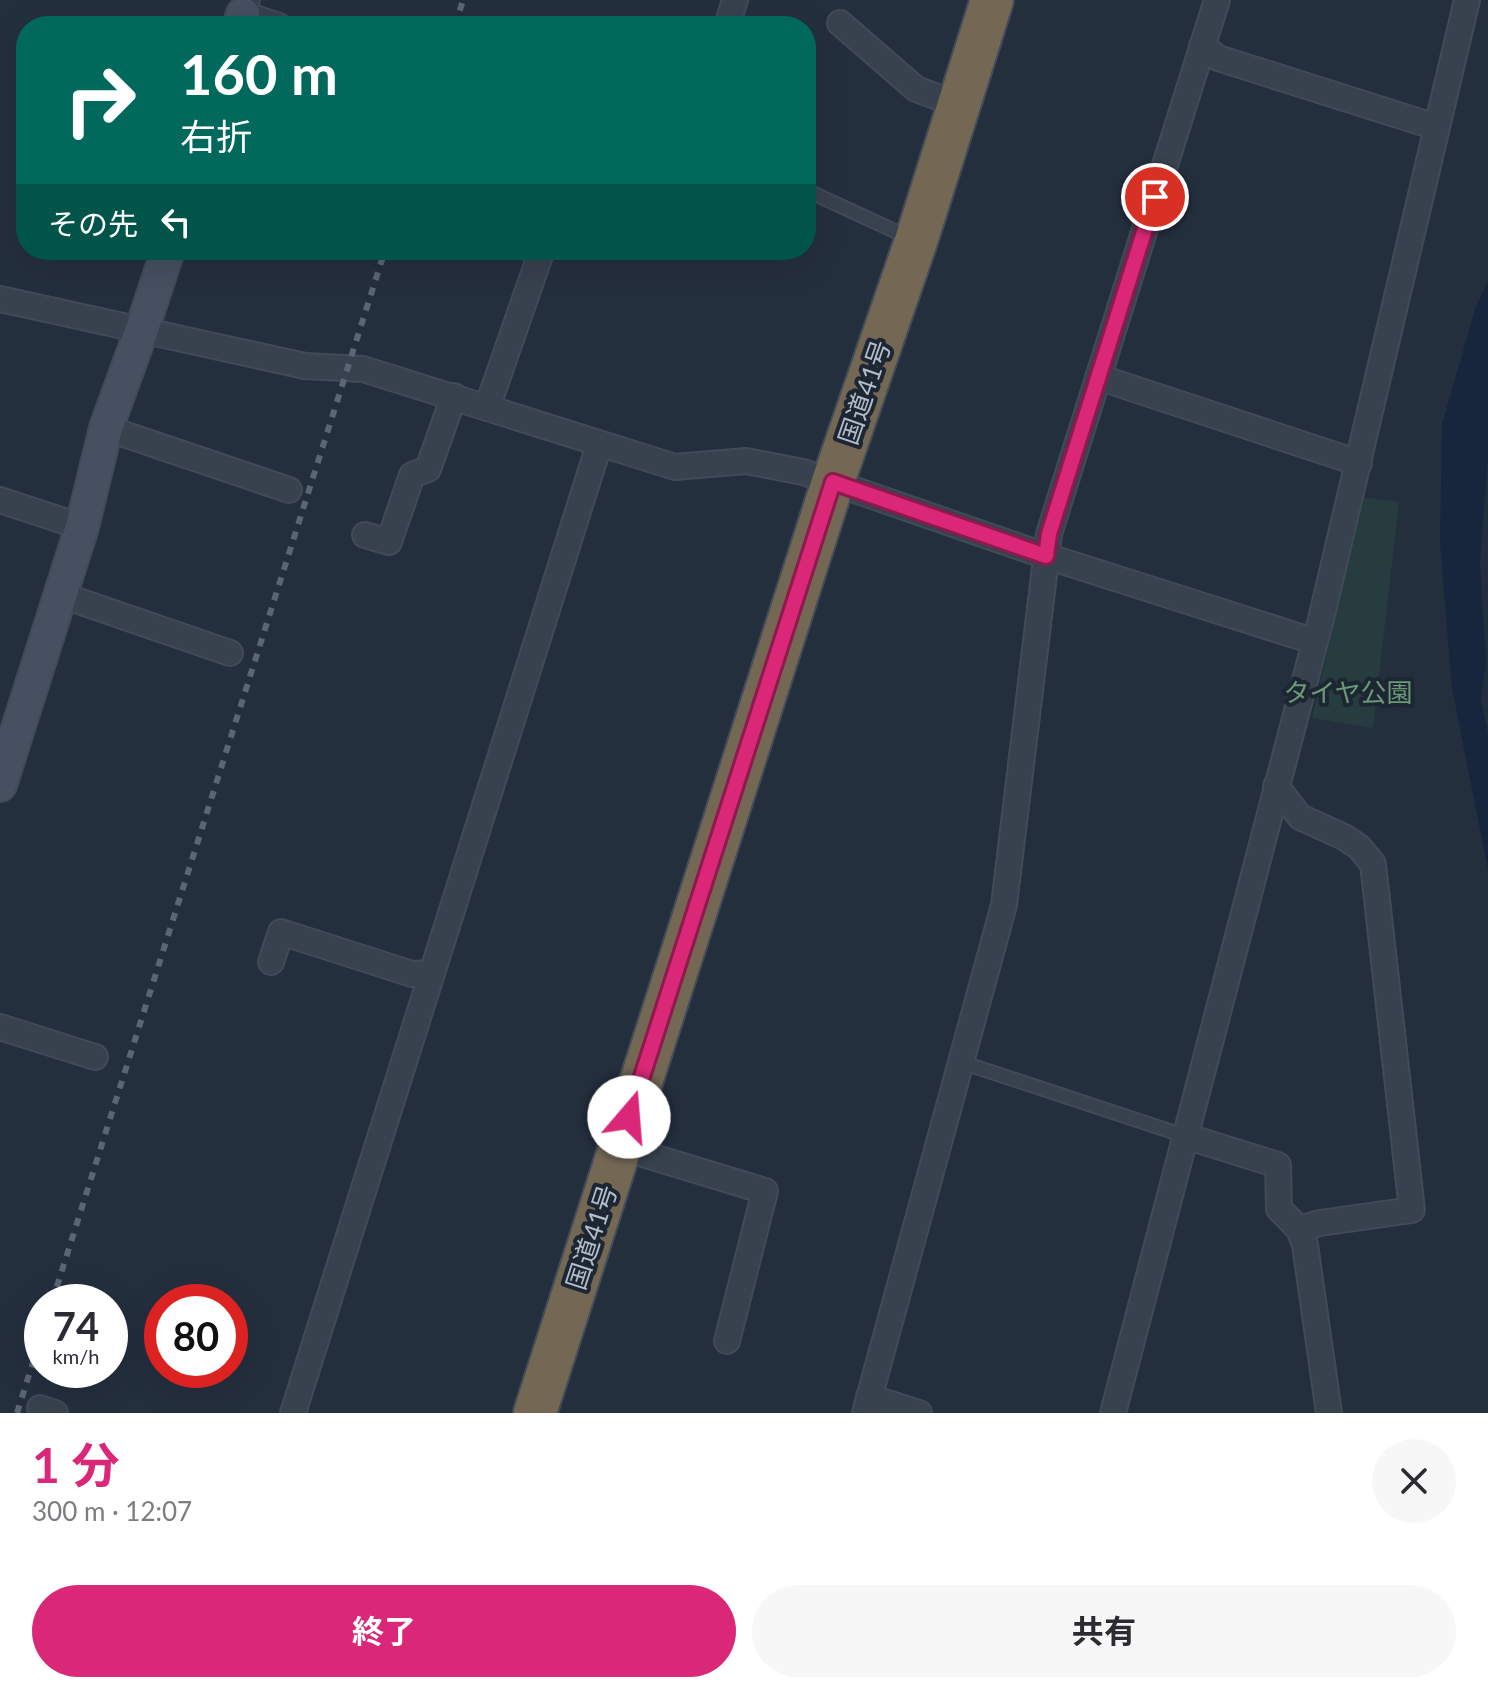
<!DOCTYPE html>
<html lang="ja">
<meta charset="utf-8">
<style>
:root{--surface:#fff;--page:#f7f7f7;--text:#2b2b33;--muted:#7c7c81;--accent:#db2777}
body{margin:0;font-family:Lato,"Noto Sans JP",sans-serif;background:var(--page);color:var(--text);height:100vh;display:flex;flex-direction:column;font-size:30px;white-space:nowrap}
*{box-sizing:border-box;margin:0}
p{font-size:26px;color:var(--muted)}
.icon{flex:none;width:44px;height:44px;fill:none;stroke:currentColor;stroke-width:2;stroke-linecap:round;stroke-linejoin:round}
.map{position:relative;height:1413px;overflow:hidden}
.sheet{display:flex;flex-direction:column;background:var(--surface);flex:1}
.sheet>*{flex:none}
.top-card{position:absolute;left:16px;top:16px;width:800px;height:244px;border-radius:32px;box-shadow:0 8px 32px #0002;background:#00695c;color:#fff;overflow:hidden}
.speed{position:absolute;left:24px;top:1284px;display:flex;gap:16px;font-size:40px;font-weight:700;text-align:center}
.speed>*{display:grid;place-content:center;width:104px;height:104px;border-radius:50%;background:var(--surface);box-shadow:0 8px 32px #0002;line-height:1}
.speed small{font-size:20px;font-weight:400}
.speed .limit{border:12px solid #d22;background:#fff;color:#111}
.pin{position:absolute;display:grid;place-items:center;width:68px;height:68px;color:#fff;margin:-34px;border:4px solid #fff;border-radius:50%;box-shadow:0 2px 8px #0007}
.me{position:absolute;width:88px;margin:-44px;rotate:18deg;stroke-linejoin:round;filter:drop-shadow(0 0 6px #0008)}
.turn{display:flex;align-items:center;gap:28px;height:168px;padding:0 32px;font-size:36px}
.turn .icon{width:104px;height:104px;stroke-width:2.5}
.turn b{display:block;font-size:56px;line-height:68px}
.then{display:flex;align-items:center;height:76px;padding:0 32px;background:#0003;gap:16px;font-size:30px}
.round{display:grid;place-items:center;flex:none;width:84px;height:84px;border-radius:42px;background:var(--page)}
.head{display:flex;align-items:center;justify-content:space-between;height:136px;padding:0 32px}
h1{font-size:48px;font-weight:700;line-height:60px;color:var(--accent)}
.cta{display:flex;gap:16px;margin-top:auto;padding:16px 32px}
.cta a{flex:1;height:92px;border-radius:48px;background:var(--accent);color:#fff;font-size:32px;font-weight:700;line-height:92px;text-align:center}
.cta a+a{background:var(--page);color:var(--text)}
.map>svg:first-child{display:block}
.green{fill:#263c3f}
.water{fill:#17263c}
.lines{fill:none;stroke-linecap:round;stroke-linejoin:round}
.lane-casing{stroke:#414a57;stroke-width:16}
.street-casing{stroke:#414a57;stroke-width:28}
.secondary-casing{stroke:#414a57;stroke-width:36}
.highway-casing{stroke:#434c59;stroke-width:46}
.lane{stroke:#38414e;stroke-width:12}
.street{stroke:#38414e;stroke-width:24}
.secondary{stroke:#465061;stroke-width:32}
.highway{stroke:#746855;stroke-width:42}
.rail{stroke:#5a6575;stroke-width:6;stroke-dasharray:8 8;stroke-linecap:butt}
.route-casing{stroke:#8e194d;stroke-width:20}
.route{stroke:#db2777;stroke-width:14}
.labels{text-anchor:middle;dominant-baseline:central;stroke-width:8;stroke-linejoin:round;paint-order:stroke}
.street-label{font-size:26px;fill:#b4bcc9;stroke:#1d2633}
.park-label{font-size:26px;fill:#6b9a76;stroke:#1d2633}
</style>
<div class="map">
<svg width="1488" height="1413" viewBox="0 0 1488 1413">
<rect width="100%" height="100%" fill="#242f3e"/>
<!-- green -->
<path class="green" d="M1364,497L1399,502L1373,728L1312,718Z"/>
<!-- water -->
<path class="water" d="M1488,281V458L1480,562L1486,663L1481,699L1488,735V870L1452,688L1440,543L1442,424L1476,306Z"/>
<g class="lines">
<defs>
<g id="lane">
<path d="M806,190L912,239"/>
<path d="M961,1062L1185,1136"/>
</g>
<g id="street">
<path d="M247,0L243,14L279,26"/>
<path d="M840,23L916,89L959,105"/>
<path d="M727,26L735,0"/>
<path d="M1202,46L1218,58L1436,127"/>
<path d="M0,299L305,366L363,369L675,467L746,461L803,472L1046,556L1313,641"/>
<path d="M1098,377L1359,463"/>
<path d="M487,408L542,250"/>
<path d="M106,428L289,490"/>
<path d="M0,500L82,527"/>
<path d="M365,535L389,542L412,475L428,469L454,396"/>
<path d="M61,595L230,653"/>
<path d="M1276,786L1300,817L1344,837L1359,847L1373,864L1412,1210L1320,1223L1299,1229"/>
<path d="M271,962L281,932L412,974L432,973"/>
<path d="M0,1027L95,1057"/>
<path d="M1185,1136L1278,1165L1279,1209L1299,1229L1305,1245L1329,1413"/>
<path d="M620,1147L765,1191L727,1341"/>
<path d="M869,1397L919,1413"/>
<path d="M40,1408L55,1413"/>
<path d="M293,1413L599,445"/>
<path d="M865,1413L1004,905L1049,534L1217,0"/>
<path d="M1113,1413L1321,619L1467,0"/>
</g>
<g id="secondary">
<path d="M239,26L243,14"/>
<path d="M0,785L82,527L106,428L142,329L168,250"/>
</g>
<path id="highway" d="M535,1413L833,482L916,241L992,0"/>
</defs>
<!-- lane casing -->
<use href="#lane" class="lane-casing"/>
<!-- street casing -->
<use href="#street" class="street-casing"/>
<!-- secondary casing -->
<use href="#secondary" class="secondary-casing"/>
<!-- highway casing -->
<use href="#highway" class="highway-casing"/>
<!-- lane -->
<use href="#lane" class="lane"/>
<!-- street -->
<use href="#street" class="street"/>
<!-- secondary -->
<use href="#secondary" class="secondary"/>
<!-- highway -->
<use href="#highway" class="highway"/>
<!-- rail -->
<g class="rail">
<path d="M455,26L463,0"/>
<path d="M52,1302L385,250"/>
<path d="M17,1413L42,1334"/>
</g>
</g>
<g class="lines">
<defs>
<path id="route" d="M629,1117L833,482L1046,556L1049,534L1155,197"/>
</defs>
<!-- route casing -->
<use href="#route" class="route-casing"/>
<!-- route -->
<use href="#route" class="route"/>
</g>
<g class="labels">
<!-- street labels -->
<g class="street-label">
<text transform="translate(864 392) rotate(-71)">国道41号</text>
<text transform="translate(591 1237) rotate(-72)">国道41号</text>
</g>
<!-- park labels -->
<g class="park-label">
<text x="1348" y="692">タイヤ公園</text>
</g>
</g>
</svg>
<div class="speed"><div>74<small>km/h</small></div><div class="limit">80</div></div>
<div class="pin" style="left:1155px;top:197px;background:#d93025"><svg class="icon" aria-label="arrive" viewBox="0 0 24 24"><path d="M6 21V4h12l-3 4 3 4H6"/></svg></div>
<svg class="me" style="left:629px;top:1117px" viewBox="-20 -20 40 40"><circle r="19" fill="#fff"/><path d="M0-13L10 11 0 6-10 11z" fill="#db2777"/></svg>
<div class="top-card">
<div class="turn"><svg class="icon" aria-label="right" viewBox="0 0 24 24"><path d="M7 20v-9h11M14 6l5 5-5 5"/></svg><div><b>160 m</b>右折</div></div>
<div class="then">その先<svg class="icon" aria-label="left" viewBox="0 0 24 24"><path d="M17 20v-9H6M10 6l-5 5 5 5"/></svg></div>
</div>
</div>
<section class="sheet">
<div class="head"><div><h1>1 分</h1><p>300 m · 12:07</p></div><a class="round"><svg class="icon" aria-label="close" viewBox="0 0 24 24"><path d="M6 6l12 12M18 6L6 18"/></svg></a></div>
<div class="cta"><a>終了</a><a>共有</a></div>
</section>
